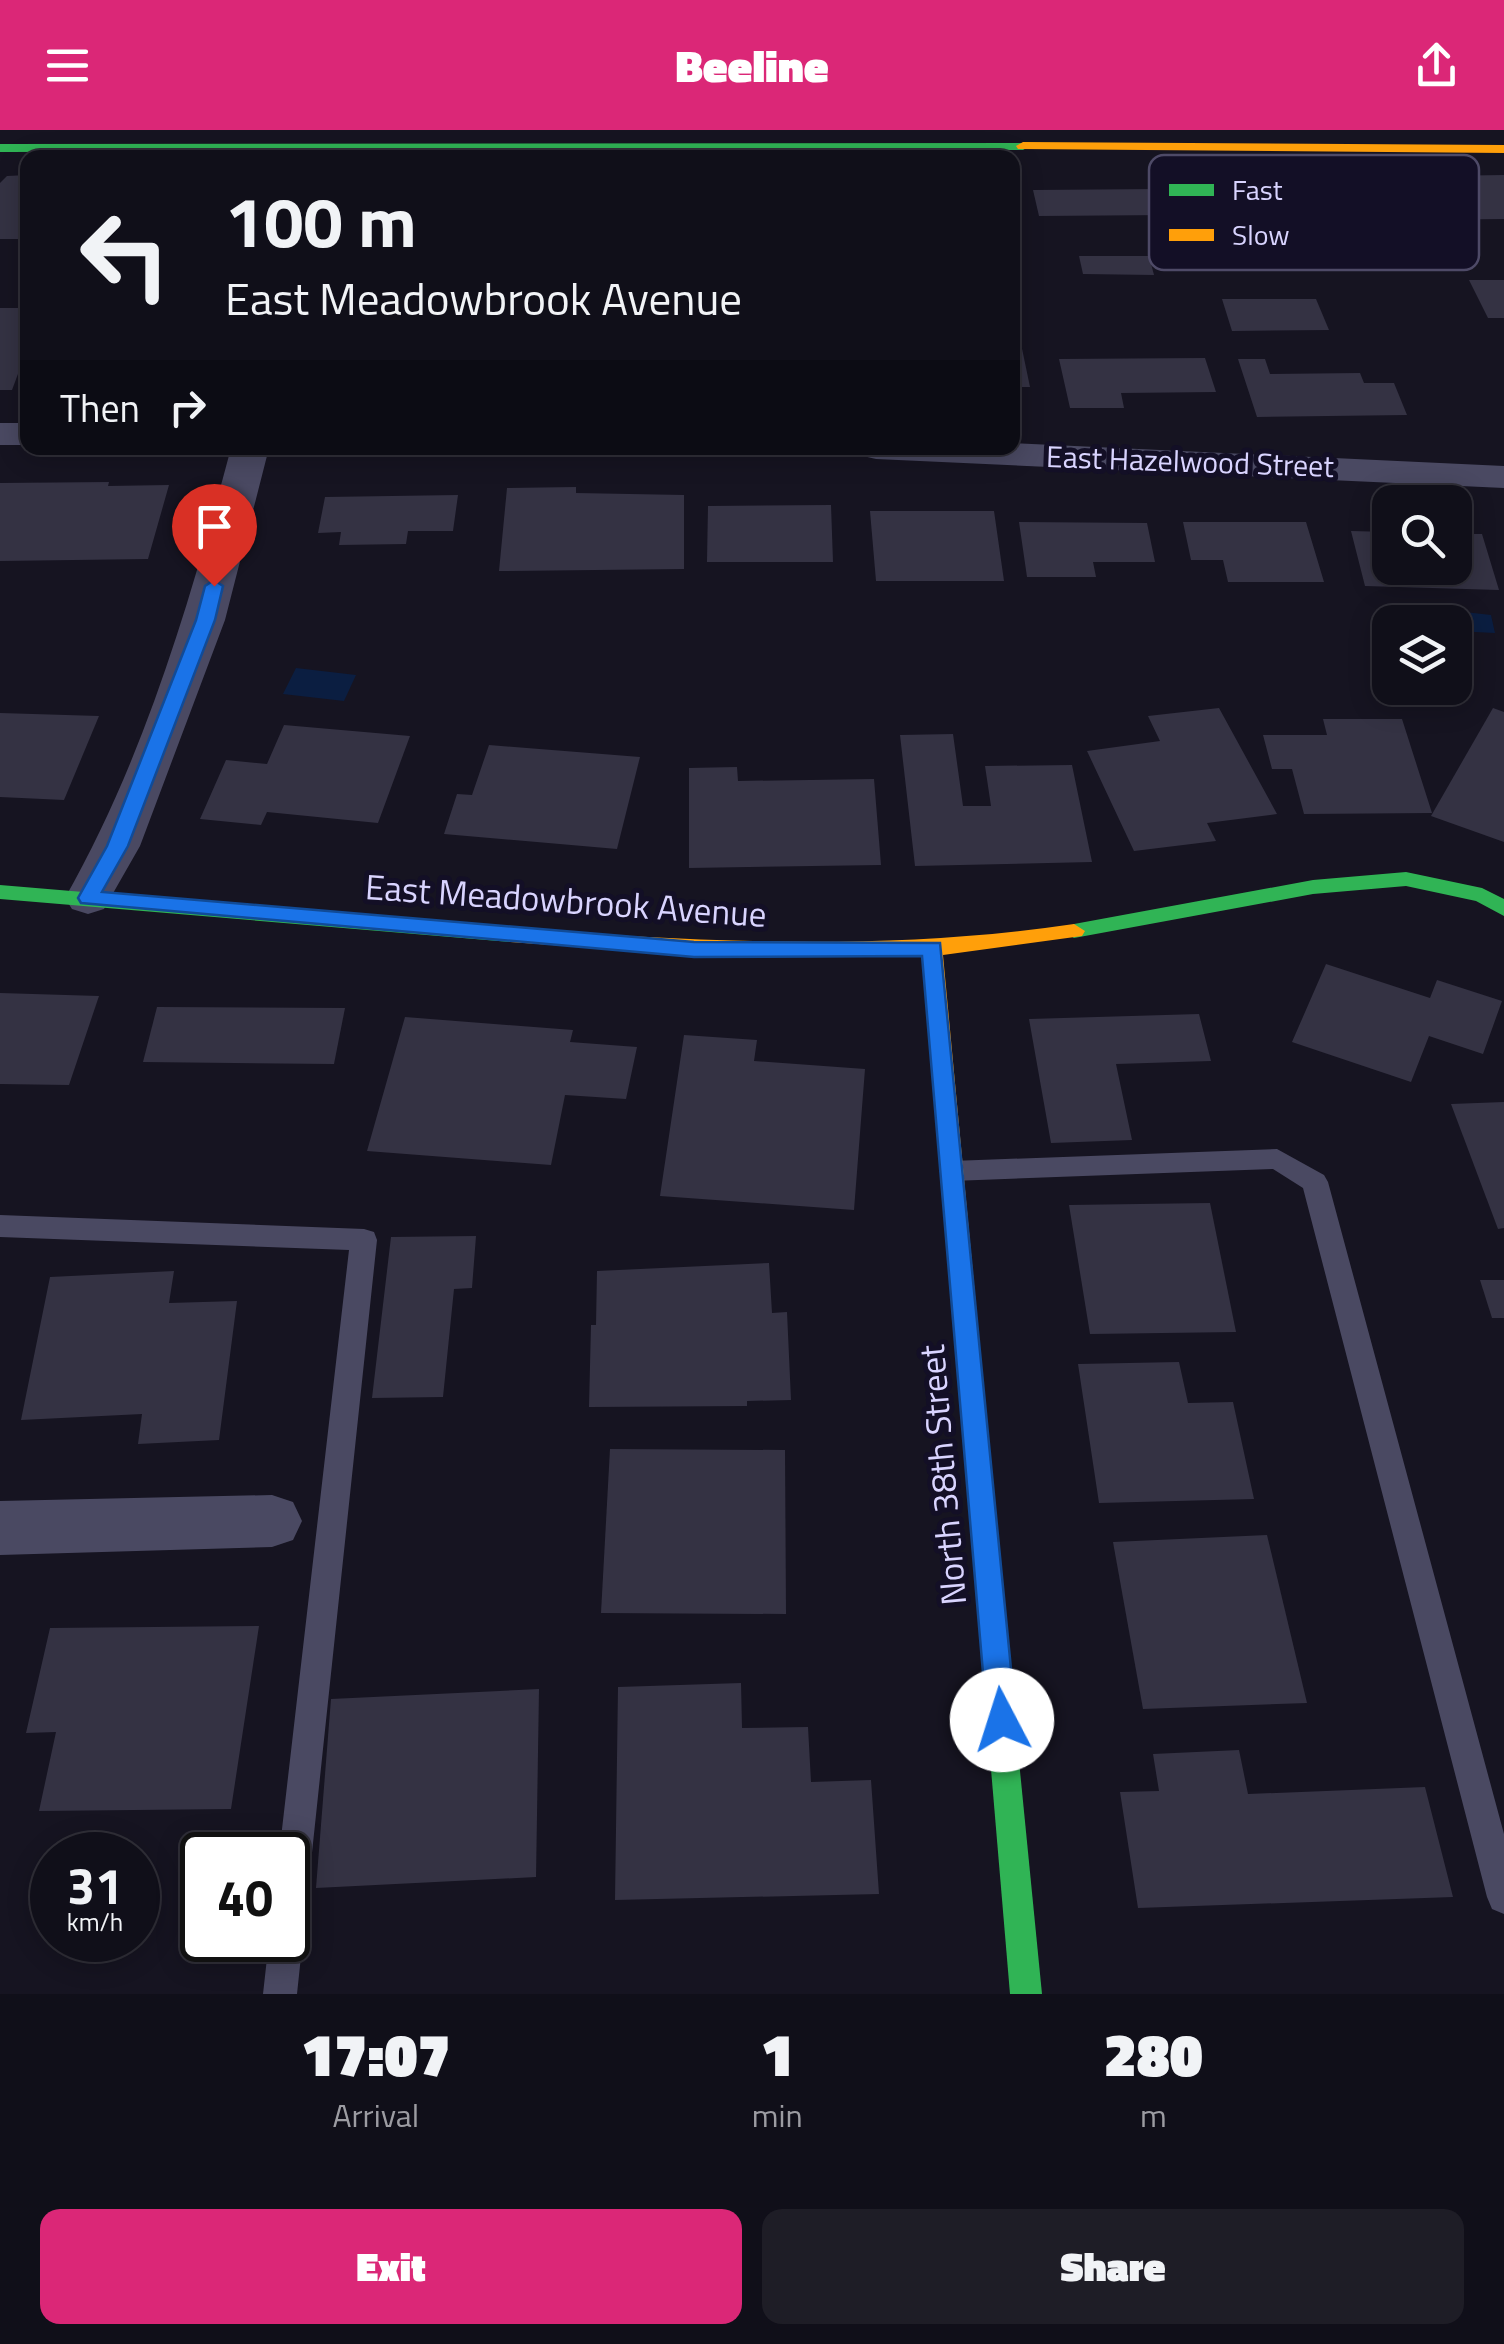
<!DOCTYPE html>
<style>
:root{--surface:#100f19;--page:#1e1d26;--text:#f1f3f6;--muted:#9c9ca2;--line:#302f38;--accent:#db2777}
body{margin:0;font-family:"Titillium Web",sans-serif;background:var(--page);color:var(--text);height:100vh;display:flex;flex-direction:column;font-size:38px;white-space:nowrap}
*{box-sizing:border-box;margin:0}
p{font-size:32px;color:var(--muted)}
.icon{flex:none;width:55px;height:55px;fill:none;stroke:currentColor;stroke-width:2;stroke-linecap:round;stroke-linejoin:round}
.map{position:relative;height:1864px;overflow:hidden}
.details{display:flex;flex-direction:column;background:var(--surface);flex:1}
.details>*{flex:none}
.guide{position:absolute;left:20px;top:20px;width:1000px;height:305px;border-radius:20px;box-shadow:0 5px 25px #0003,0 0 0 2px var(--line);background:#100f19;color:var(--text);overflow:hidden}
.controls{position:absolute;left:1372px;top:355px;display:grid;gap:20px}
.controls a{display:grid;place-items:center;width:100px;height:100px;border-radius:20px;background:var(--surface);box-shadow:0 5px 25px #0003,0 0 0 2px var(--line);font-size:50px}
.speed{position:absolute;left:30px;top:1702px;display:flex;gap:20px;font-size:50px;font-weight:700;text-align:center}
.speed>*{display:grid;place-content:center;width:130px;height:130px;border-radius:50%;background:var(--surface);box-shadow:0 5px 25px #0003,0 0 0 2px var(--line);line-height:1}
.speed small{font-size:25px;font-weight:400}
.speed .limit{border:5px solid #111;border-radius:15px;background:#fff;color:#111}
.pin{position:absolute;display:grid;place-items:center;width:85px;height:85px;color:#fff;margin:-102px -42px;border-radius:50% 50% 50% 0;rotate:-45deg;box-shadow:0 0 10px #0007}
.pin .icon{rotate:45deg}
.me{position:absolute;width:110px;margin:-55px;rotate:355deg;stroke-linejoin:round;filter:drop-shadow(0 0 8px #0008)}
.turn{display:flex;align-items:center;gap:35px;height:210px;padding:0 40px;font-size:45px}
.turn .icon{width:130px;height:130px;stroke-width:2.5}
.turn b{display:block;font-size:70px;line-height:85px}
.then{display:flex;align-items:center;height:95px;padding:0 40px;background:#0003;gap:20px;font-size:38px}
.eta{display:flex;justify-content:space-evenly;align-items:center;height:170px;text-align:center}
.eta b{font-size:60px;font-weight:800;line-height:70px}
.action{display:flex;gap:20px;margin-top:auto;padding:20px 40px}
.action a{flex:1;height:115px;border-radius:20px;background:var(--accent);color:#fff;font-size:40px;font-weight:800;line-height:115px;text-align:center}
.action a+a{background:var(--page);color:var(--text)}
header{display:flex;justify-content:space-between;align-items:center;height:130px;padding:0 40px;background:var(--accent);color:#fff;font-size:45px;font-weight:800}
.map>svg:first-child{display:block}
.water{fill:#0b1e41}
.building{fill:#343243}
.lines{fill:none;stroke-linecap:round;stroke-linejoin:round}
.lane{fill:#4a4962;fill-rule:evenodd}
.street{fill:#4a4962;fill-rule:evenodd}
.fast{fill:#30b455;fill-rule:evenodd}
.slow{fill:#ff9f0a;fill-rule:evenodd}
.route{fill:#1a73e8;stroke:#114b97;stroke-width:2.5}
.labels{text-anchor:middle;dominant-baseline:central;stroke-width:10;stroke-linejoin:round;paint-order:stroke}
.far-street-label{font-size:30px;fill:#d9d4ff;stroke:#130f26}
.street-label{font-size:35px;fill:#d9d4ff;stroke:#130f26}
.key{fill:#130f26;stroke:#4e4a67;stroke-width:2.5}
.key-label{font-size:28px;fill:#d9d4ff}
</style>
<header><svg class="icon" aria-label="menu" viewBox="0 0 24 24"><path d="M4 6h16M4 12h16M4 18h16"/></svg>Beeline<svg class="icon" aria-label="share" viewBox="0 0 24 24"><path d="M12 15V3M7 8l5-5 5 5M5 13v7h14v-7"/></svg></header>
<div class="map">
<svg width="1504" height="1864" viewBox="0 0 1504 1864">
<rect width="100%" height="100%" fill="#161421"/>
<!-- water -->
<g class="water">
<path d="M1412,476L1491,485L1495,503L1455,501V492H1419Z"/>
<path d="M296,538L356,545L344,571L283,564Z"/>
</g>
<!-- building -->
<g class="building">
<path d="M28,45L26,109H0V53L7,46Z"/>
<path d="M1504,45V89L1410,90L1406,81H1388L1372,47Z"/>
<path d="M1161,59L1169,85L1039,86L1033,60Z"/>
<path d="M1079,126H1149L1154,145L1083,144Z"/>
<path d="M1469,150H1504V188H1488Z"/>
<path d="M1222,169H1316L1329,200L1232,201Z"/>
<path d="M0,178H28V217L12,260H0Z"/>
<path d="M1012,180H1014L1030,257H1012Z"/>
<path d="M1205,228L1216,262L1121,263L1124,278H1070L1059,229Z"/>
<path d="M1238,229H1265L1270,244L1360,243L1364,253H1394L1407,285L1257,287Z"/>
<path d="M109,352L108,356L169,355L148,429L0,431V353Z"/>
<path d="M576,357V363L684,365V439L499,441L507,358Z"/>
<path d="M458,365L453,401H408L406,414L339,415L341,402L318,403L325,367Z"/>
<path d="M831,375L833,432H707L708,376Z"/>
<path d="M870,381H994L1004,451H876Z"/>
<path d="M1019,392L1147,393L1155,432H1093L1096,447H1027Z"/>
<path d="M1183,392H1306L1324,452H1228L1223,430H1191Z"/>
<path d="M1351,401L1390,402V438H1455V404H1482L1499,460L1365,456Z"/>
<path d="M1219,578L1277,684L1207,693L1216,711L1134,721L1087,621L1160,611L1148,586Z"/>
<path d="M1493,578L1504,582V712L1431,686Z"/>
<path d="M0,583L99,586L64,670L0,667Z"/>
<path d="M1323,589H1402L1432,683L1304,684L1292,639H1272L1263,605H1327Z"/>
<path d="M284,595L410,606L378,693L267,682L261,695L200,689L226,630L267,634Z"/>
<path d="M953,604L963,676H991L985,636L1072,635L1092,732L915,736L900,605Z"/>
<path d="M489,615L640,627L617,719L444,704L457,664L472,665Z"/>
<path d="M737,637L738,651L874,649L881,735L689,738V638Z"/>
<path d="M1326,834L1430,868L1437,850L1502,871L1483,924L1429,906L1411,952L1292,912Z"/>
<path d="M0,863L99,866L69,955L0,954Z"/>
<path d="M157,877L345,878L334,934L143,932Z"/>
<path d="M1199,884L1211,931L1116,934L1132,1010L1051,1013L1029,889Z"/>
<path d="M405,887L573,900L570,912L637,917L626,969L565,965L551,1035L367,1021Z"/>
<path d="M684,905L757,910L754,931L865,939L854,1080L660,1066Z"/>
<path d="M1504,972V1098L1498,1099L1451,974Z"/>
<path d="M1210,1073L1236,1202L1090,1204L1069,1075Z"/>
<path d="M476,1106L472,1158L454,1159L443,1267L372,1268L391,1107Z"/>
<path d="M769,1133L772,1183L787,1182L791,1270L747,1271V1276L589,1277L591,1195H596L597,1141Z"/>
<path d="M174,1141L169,1173L237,1171L219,1310L138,1314L142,1284L21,1290L50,1147Z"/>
<path d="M1480,1150H1504V1188H1492Z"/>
<path d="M1179,1232L1188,1273L1233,1272L1254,1369L1099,1373L1078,1234Z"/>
<path d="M610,1319L785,1320L786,1484L601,1483Z"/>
<path d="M1267,1405L1307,1573L1143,1579L1113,1412Z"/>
<path d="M259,1496L231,1679L39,1681L56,1602L26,1603L50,1498Z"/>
<path d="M741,1553L742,1598L808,1597L811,1652L871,1650L879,1764L615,1770L618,1557Z"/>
<path d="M539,1559L536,1747L316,1758L331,1569Z"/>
<path d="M1239,1620L1248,1664L1425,1657L1453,1767L1138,1778L1120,1662L1159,1661L1153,1624Z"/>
</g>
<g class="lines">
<!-- lane -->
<g class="lane">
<path d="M1277,1019L1324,1045L1328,1052L1504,1704V1784L1492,1779L1487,1767L1303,1058L1273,1039L952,1051L943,1048L939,1041L943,1034L952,1031Z"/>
<path d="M0,1085L364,1099L374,1102L377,1110L297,1864H263L269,1810H288V1725H279L349,1120L0,1107Z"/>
</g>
<!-- street -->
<g class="street">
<rect x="0" y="293" width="28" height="22"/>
<path d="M1012,313L1504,336V358L876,329L863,326L857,318H1012Z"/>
<path d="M231,318H269L225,490L140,716L104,779L88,784L72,779L65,768C144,629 190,472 231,318Z"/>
<path d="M272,1365L293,1372L302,1391L293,1410L272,1417L0,1425V1371Z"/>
</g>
<!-- fast -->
<g class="fast">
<path d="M1028,13L1030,16L1023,20L0,22V14Z"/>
<path d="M1406,742L1482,758L1504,769V786L1476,771L1406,756L1313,764L1074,808L1063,801L1074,794L1313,750Z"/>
<path d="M0,755L510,798L521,805L510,812L0,769Z"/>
<path d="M1000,1566L1010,1570L1014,1580L1042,1864H1010L986,1580L990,1570Z"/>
</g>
<!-- slow -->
<g class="slow">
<path d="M1023,12L1504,15V23L1018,19L1016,16Z"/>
<path d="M1074,794L1085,801L1082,806L943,825L1014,1580L1010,1590L1000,1594L990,1590L986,1580L922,826L721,827L510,812L499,805L510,798C699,812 886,822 1074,794Z"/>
</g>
</g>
<!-- route -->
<path class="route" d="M214,450L223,456L215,490L128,716L102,762L694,812L940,813L1016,1590L1012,1600L1002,1604L991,1600L987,1590L922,826L694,827L81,773L78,768L107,716L196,490L205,456Z"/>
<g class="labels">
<!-- far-street labels -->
<g class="far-street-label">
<text transform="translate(1190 331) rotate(2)">East Hazelwood Street</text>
</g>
<!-- street labels -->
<g class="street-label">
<text transform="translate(566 770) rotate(4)">East Meadowbrook Avenue</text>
<text transform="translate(942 1345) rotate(-95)">North 38th Street</text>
</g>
</g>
<!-- legend -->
<rect x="1149" y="25" width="330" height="115" rx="15" class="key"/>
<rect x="1169" y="54" width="45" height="12" fill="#30b455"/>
<rect x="1169" y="99" width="45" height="12" fill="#ff9f0a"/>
<g class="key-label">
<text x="1232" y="70">Fast</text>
<text x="1232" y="115">Slow</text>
</g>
</svg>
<div class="controls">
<a><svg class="icon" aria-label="search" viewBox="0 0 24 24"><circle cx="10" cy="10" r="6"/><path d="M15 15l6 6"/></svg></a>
<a><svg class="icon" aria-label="layers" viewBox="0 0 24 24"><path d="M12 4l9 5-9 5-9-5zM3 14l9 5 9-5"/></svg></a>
</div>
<div class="speed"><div>31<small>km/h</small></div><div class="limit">40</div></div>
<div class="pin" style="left:214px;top:456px;background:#d93025"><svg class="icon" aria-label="arrive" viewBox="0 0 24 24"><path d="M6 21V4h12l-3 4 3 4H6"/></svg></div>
<svg class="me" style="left:1002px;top:1590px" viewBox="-20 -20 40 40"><circle r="19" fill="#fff"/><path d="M0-13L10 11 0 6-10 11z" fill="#1a73e8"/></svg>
<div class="guide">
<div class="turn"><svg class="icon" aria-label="left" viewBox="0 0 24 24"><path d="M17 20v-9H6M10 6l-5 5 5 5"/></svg><div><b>100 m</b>East Meadowbrook Avenue</div></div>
<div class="then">Then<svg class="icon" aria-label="right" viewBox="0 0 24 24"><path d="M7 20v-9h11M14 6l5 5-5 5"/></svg></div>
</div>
</div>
<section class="details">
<div class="eta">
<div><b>17:07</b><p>Arrival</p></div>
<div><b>1</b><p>min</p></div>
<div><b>280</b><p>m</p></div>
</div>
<div class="action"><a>Exit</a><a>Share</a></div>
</section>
